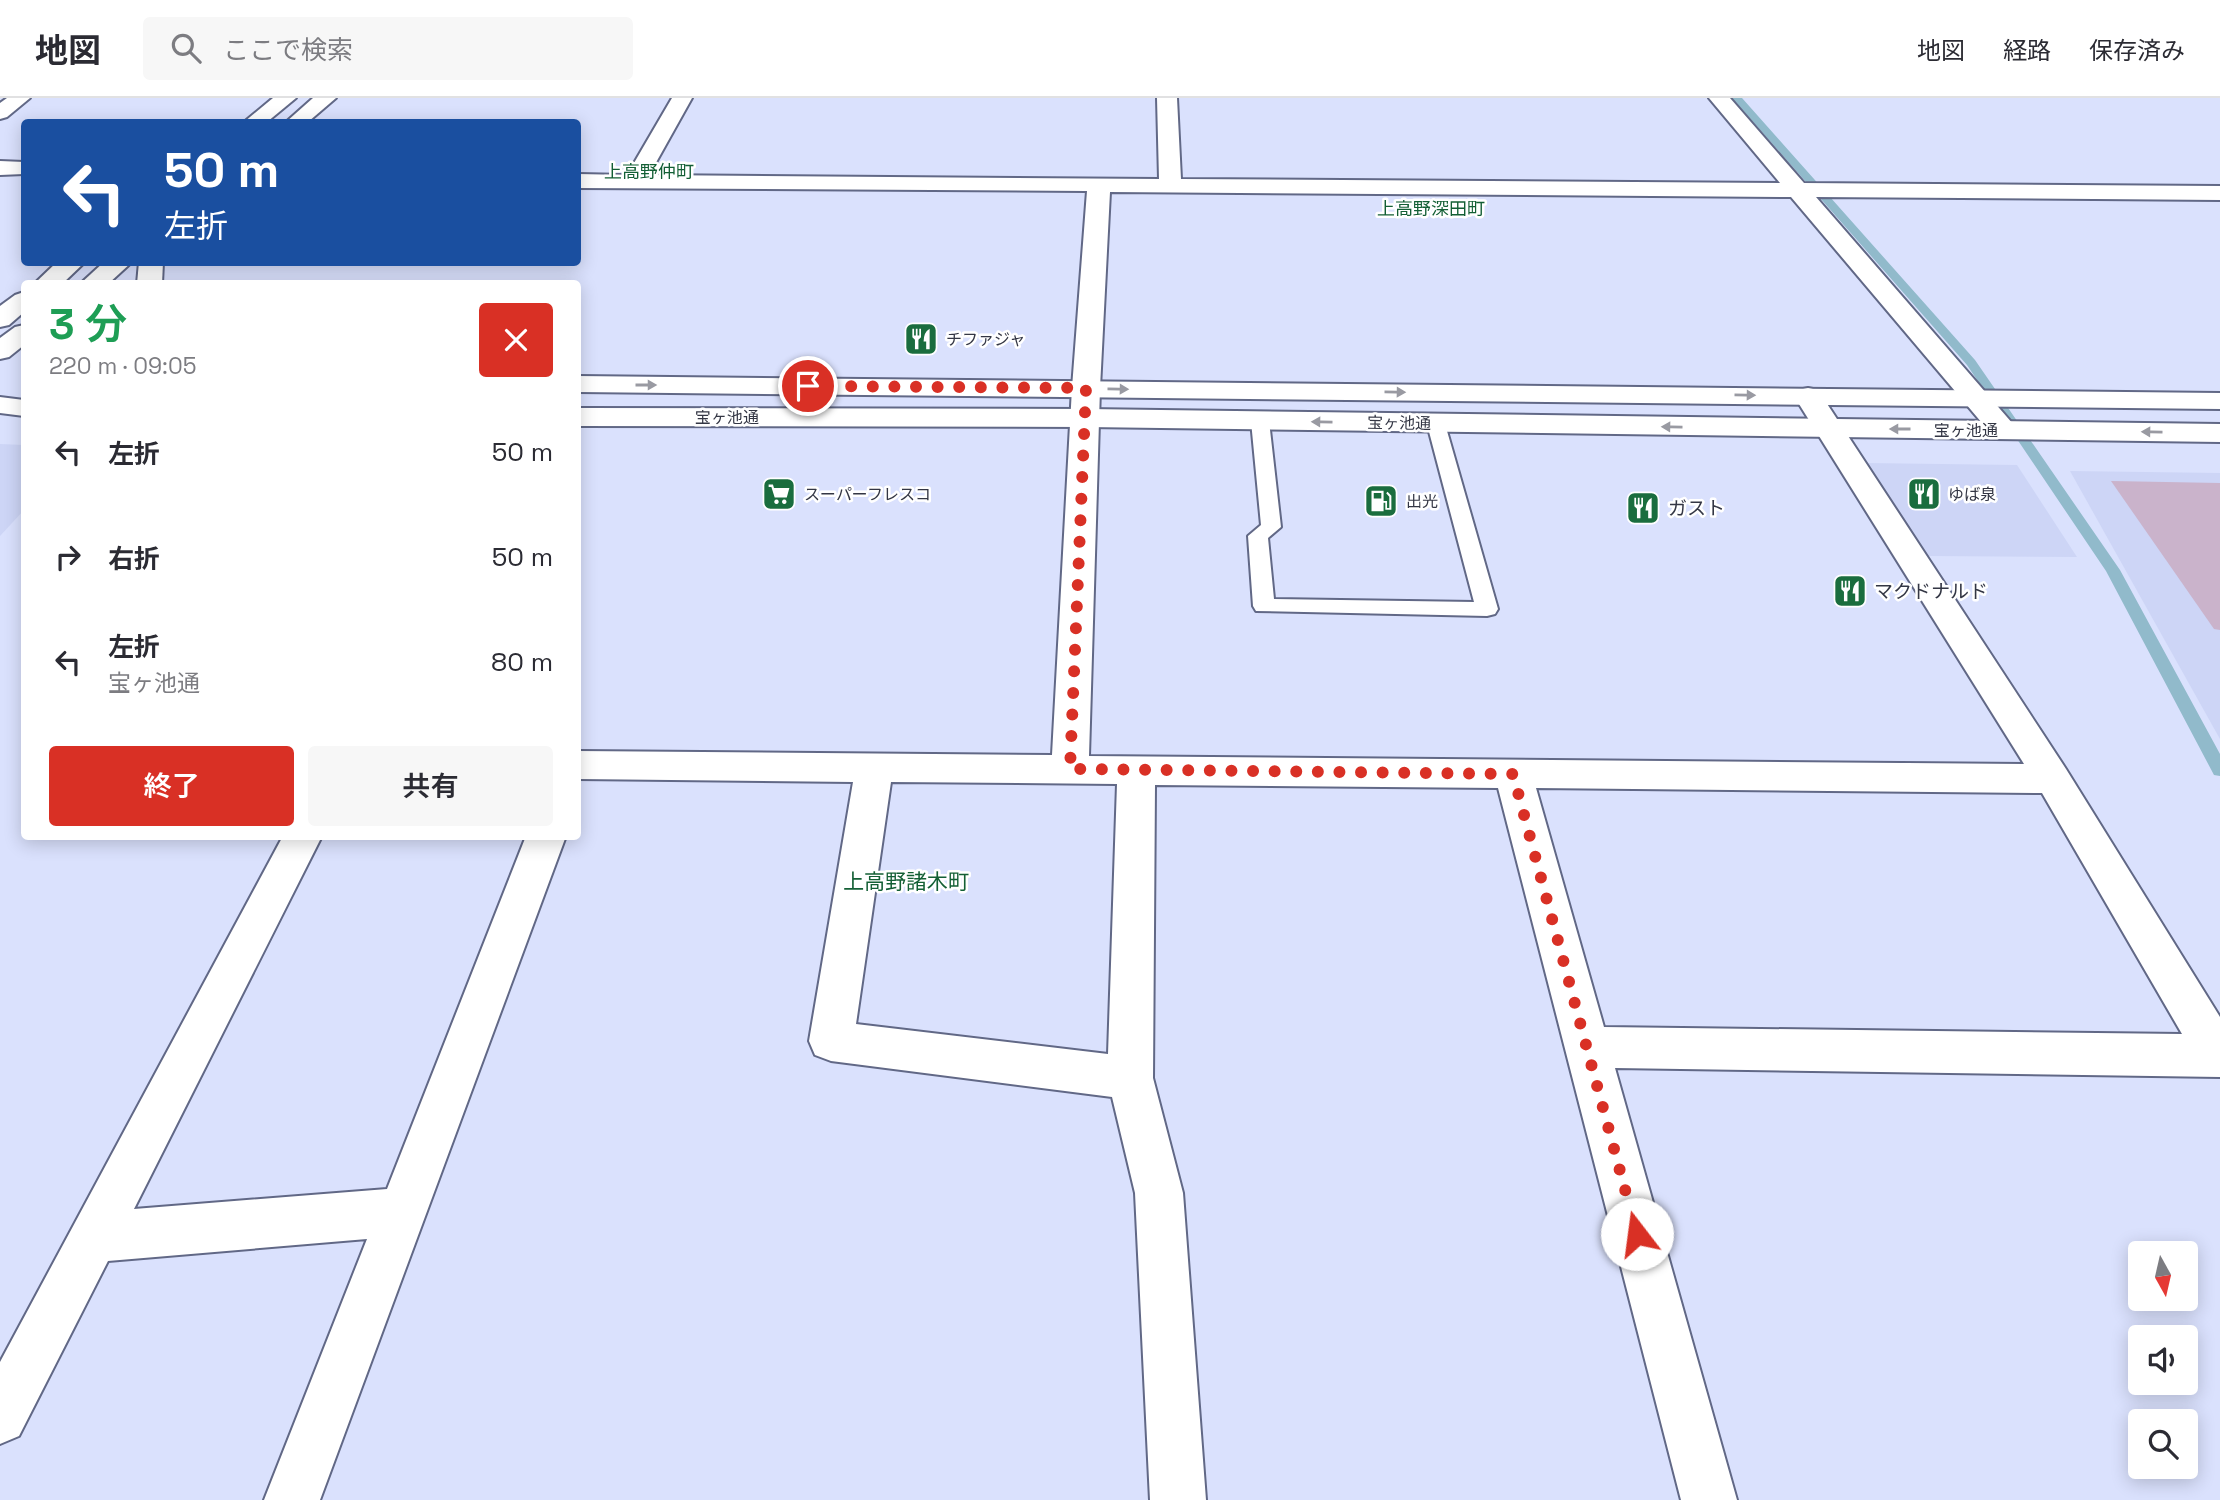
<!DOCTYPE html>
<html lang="ja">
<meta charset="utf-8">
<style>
:root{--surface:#fff;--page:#f7f7f7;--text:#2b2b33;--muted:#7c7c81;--line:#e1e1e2;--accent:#d93025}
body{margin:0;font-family:"Space Grotesk","Noto Sans JP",sans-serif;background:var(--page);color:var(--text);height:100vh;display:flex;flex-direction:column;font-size:26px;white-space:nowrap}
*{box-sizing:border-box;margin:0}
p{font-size:23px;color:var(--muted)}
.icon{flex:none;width:38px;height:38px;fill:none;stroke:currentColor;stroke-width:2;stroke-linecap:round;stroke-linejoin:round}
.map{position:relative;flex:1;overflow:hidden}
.sheet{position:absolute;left:21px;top:182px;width:560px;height:560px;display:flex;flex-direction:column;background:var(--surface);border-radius:7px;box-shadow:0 4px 18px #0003}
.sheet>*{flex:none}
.top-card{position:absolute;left:21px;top:21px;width:560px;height:147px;border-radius:7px;box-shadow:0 4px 18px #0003;background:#1a4fa0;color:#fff;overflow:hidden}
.needle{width:46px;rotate:172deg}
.tools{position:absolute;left:2128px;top:1143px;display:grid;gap:14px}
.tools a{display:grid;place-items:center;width:70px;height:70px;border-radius:7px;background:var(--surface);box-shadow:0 4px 18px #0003;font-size:35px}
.pin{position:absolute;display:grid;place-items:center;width:60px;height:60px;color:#fff;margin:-30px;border:4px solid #fff;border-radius:50%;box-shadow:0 2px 7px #0007}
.me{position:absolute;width:77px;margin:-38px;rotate:345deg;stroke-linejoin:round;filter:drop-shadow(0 0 5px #0008)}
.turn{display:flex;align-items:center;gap:24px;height:147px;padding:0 28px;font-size:32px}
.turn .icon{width:91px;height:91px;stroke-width:2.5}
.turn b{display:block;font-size:49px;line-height:60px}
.round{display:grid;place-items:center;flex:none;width:74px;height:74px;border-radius:7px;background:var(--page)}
.headline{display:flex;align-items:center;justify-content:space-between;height:119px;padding:0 28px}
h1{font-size:42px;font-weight:600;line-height:52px;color:#1e9e55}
.action{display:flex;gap:14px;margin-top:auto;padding:14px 28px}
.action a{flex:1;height:80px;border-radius:7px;background:var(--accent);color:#fff;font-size:28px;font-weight:600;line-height:80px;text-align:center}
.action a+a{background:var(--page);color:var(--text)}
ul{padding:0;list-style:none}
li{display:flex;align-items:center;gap:21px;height:105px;padding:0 28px}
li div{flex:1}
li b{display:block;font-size:26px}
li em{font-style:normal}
header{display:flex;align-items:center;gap:42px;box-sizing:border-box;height:98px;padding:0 35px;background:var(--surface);border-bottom:2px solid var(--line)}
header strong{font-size:33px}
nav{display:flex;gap:38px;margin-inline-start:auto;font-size:24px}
.search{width:490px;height:63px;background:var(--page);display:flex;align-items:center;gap:18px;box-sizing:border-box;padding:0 24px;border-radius:7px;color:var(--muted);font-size:26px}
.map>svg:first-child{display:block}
.built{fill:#cdd5f6}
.green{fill:#cab3cb}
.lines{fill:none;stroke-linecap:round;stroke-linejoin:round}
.stream{fill:#91bacb;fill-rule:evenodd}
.service-casing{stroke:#616886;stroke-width:4}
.minor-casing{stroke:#616886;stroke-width:4}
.tertiary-casing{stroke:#616886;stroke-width:4}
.secondary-casing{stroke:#616886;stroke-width:4}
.service{fill:#fff;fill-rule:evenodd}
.minor{fill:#fff;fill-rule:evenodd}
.tertiary{fill:#fff;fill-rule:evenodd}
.secondary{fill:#fff;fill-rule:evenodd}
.oneway{fill:#999aa2}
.route{stroke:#d93025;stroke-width:12;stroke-dasharray:0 21.6}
.labels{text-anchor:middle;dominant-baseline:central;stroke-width:5;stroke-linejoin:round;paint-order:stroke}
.far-poi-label{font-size:16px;fill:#333644;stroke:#fff;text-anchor:start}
.far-street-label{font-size:16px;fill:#333644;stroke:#fff}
.far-neighbourhood-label{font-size:18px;fill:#135f35;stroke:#fff}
.poi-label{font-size:19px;fill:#333644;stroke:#fff;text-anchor:start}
.neighbourhood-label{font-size:21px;fill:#135f35;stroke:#fff}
</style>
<header>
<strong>地図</strong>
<div class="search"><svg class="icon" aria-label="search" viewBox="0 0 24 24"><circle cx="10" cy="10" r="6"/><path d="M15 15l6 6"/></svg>ここで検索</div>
<nav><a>地図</a><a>経路</a><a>保存済み</a></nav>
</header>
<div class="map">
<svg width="2220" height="1402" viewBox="0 0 2220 1402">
<rect width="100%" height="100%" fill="#dae1fd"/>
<!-- built -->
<g class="built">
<path d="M0,346L24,347V412L0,438Z"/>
<path d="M1865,365L2017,367L2077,459L1929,458Z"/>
<path d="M2070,373L2220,375V641Z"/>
</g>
<!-- green -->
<path class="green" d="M2111,383L2220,385V532L2214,531Z"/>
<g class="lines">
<!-- stream -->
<path class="stream" d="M1732,0H1742L1975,262L2120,472L2220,656V678L2214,677L2106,473L1967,267Z"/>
<defs>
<path id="service" d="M1260,318L1269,323L1281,429L1268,440L1274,501L1474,504L1427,326L1436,321L1445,326L1498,511L1495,516L1487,518L1256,513L1253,508L1248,438L1261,427L1251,323Z"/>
<g id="minor">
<path d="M7,0H30L7,19L0,21V5Z"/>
<path d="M672,0H692L649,77L1159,81L1157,0H1177L1181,81L1780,85L1709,0H1730L1804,85L2220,88V102L1816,99L2013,326L2017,332L2013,338L2003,341L1993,338L1791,99L1110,94L1100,290L1089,658L2024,666L1794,298L1798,292L1808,290L1818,292L2066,671L2220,919V979L1615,970L1737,1402H1681L1498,690L1155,687L1153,980L1183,1095L1206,1402H1150L1135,1095L1112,999L831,963L815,957L809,943L853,684L578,681V653L1052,657L1072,290L1087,93L578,90V76L627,77ZM891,684L1117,686L1108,956L856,926ZM1536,690L2042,695L2182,936L1604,929Z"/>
<path d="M0,63L24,64V76L0,77Z"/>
<path d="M283,738H322L134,1111L387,1091L526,738H566L320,1402H264L367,1141L108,1163L19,1338L0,1346V1264Z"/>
</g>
<g id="tertiary">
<path d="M139,164H163L162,186H137Z"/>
<path d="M578,278L2220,295V311L578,294Z"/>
<path d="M0,299L24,302V318L0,315Z"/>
<path d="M578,310L1087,311L2220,326V344L1087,329L578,328Z"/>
</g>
<g id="secondary">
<path d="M273,0H296L267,24H244Z"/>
<path d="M313,0H336L308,24H286Z"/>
<path d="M57,164H85L62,186H34Z"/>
<path d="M104,164H132L108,186H80Z"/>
<path d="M24,194V214L9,227L0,229V208L15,197Z"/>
<path d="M24,227V247L9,259L0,261V240L15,229Z"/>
</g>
</defs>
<!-- service casing -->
<use href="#service" class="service-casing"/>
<!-- minor casing -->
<use href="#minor" class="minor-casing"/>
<!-- tertiary casing -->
<use href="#tertiary" class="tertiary-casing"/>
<!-- secondary casing -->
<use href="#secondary" class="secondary-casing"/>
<!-- service -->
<use href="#service" class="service"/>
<!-- minor -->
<use href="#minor" class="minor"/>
<!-- tertiary -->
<use href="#tertiary" class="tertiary"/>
<!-- secondary -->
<use href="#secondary" class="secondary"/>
</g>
<!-- one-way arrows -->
<defs><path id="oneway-solid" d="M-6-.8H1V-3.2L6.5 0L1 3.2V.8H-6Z" transform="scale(1.75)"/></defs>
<g class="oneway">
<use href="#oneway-solid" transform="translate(646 287)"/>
<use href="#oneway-solid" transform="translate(1118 291) rotate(1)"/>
<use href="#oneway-solid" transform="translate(1395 294) rotate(1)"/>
<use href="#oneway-solid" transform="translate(1745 297) rotate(1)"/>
<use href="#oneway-solid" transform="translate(1322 324) rotate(-179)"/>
<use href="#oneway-solid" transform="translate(1672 329) rotate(-179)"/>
<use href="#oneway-solid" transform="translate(1900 331) rotate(-180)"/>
<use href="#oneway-solid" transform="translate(2152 334) rotate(-179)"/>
</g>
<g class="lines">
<!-- route -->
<path class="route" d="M808,288L1086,290L1070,671L1513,676L1637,1136"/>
</g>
<!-- icons -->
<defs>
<symbol id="restaurant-square" viewBox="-11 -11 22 22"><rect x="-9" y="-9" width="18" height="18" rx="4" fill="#1a6d3e" stroke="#fff"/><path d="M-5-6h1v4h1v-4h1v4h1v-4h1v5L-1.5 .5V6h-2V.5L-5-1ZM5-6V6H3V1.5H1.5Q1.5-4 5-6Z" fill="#fff"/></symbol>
<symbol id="supermarket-square" viewBox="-11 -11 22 22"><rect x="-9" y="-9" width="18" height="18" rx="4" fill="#1a6d3e" stroke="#fff"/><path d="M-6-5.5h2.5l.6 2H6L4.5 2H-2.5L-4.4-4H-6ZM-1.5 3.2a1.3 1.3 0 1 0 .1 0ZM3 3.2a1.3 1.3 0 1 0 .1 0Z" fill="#fff"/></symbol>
<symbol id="fuel-square" viewBox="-11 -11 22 22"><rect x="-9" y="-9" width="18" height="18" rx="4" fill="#1a6d3e" stroke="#fff"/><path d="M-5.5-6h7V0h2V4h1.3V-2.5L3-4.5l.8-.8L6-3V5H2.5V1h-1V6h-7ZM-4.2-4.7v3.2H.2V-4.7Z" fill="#fff"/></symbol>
</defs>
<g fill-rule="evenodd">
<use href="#restaurant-square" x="902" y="222" width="38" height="38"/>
<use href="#supermarket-square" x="760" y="377" width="38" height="38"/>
<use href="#restaurant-square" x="1905" y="377" width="38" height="38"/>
<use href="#fuel-square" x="1362" y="384" width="38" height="38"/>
<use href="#restaurant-square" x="1624" y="391" width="38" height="38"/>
<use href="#restaurant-square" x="1831" y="474" width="38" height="38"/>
</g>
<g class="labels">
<!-- far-poi labels -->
<g class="far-poi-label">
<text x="946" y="241">チファジャ</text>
<text x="804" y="396">スーパーフレスコ</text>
<text x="1948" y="396">ゆば泉</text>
<text x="1406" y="403">出光</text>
</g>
<!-- far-street labels -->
<g class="far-street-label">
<text x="727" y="319">宝ヶ池通</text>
<text transform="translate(1399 325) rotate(1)">宝ヶ池通</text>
<text x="1966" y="332">宝ヶ池通</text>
</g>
<!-- far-neighbourhood labels -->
<g class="far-neighbourhood-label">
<text x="649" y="73">上高野仲町</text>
<text x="1431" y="110">上高野深田町</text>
</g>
<!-- poi labels -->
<g class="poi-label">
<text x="1668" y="410">ガスト</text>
<text x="1874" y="493">マクドナルド</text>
</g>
<!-- neighbourhood labels -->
<g class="neighbourhood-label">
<text x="906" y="783">上高野諸木町</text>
</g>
</g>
</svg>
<div class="tools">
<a><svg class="needle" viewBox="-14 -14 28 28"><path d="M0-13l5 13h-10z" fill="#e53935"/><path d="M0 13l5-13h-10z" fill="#7c7c81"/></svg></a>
<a><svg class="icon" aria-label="sound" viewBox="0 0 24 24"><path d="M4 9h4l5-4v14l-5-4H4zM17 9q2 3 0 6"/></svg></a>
<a><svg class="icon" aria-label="search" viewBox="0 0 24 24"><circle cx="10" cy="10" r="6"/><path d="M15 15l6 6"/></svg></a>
</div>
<div class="pin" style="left:808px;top:288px;background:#d93025"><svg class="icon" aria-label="arrive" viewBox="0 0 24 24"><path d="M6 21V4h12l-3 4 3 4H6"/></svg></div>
<svg class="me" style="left:1637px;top:1136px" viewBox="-20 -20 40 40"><circle r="19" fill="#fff"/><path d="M0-13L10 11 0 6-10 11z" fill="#d93025"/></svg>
<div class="top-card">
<div class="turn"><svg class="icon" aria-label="left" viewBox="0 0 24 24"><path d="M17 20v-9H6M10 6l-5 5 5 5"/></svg><div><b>50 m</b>左折</div></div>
</div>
<section class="sheet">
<div class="headline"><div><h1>3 分</h1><p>220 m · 09:05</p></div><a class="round" style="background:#d93025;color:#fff"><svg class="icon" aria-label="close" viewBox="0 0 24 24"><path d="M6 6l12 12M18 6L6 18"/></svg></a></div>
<ul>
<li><svg class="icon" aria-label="left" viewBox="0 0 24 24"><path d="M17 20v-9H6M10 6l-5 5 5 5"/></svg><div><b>左折</b></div><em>50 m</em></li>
<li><svg class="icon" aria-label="right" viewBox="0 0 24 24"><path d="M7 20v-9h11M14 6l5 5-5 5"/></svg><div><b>右折</b></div><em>50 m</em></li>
<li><svg class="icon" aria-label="left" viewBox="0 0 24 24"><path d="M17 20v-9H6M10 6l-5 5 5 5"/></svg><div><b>左折</b><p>宝ヶ池通</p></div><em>80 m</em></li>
</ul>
<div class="action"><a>終了</a><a>共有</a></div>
</section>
</div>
